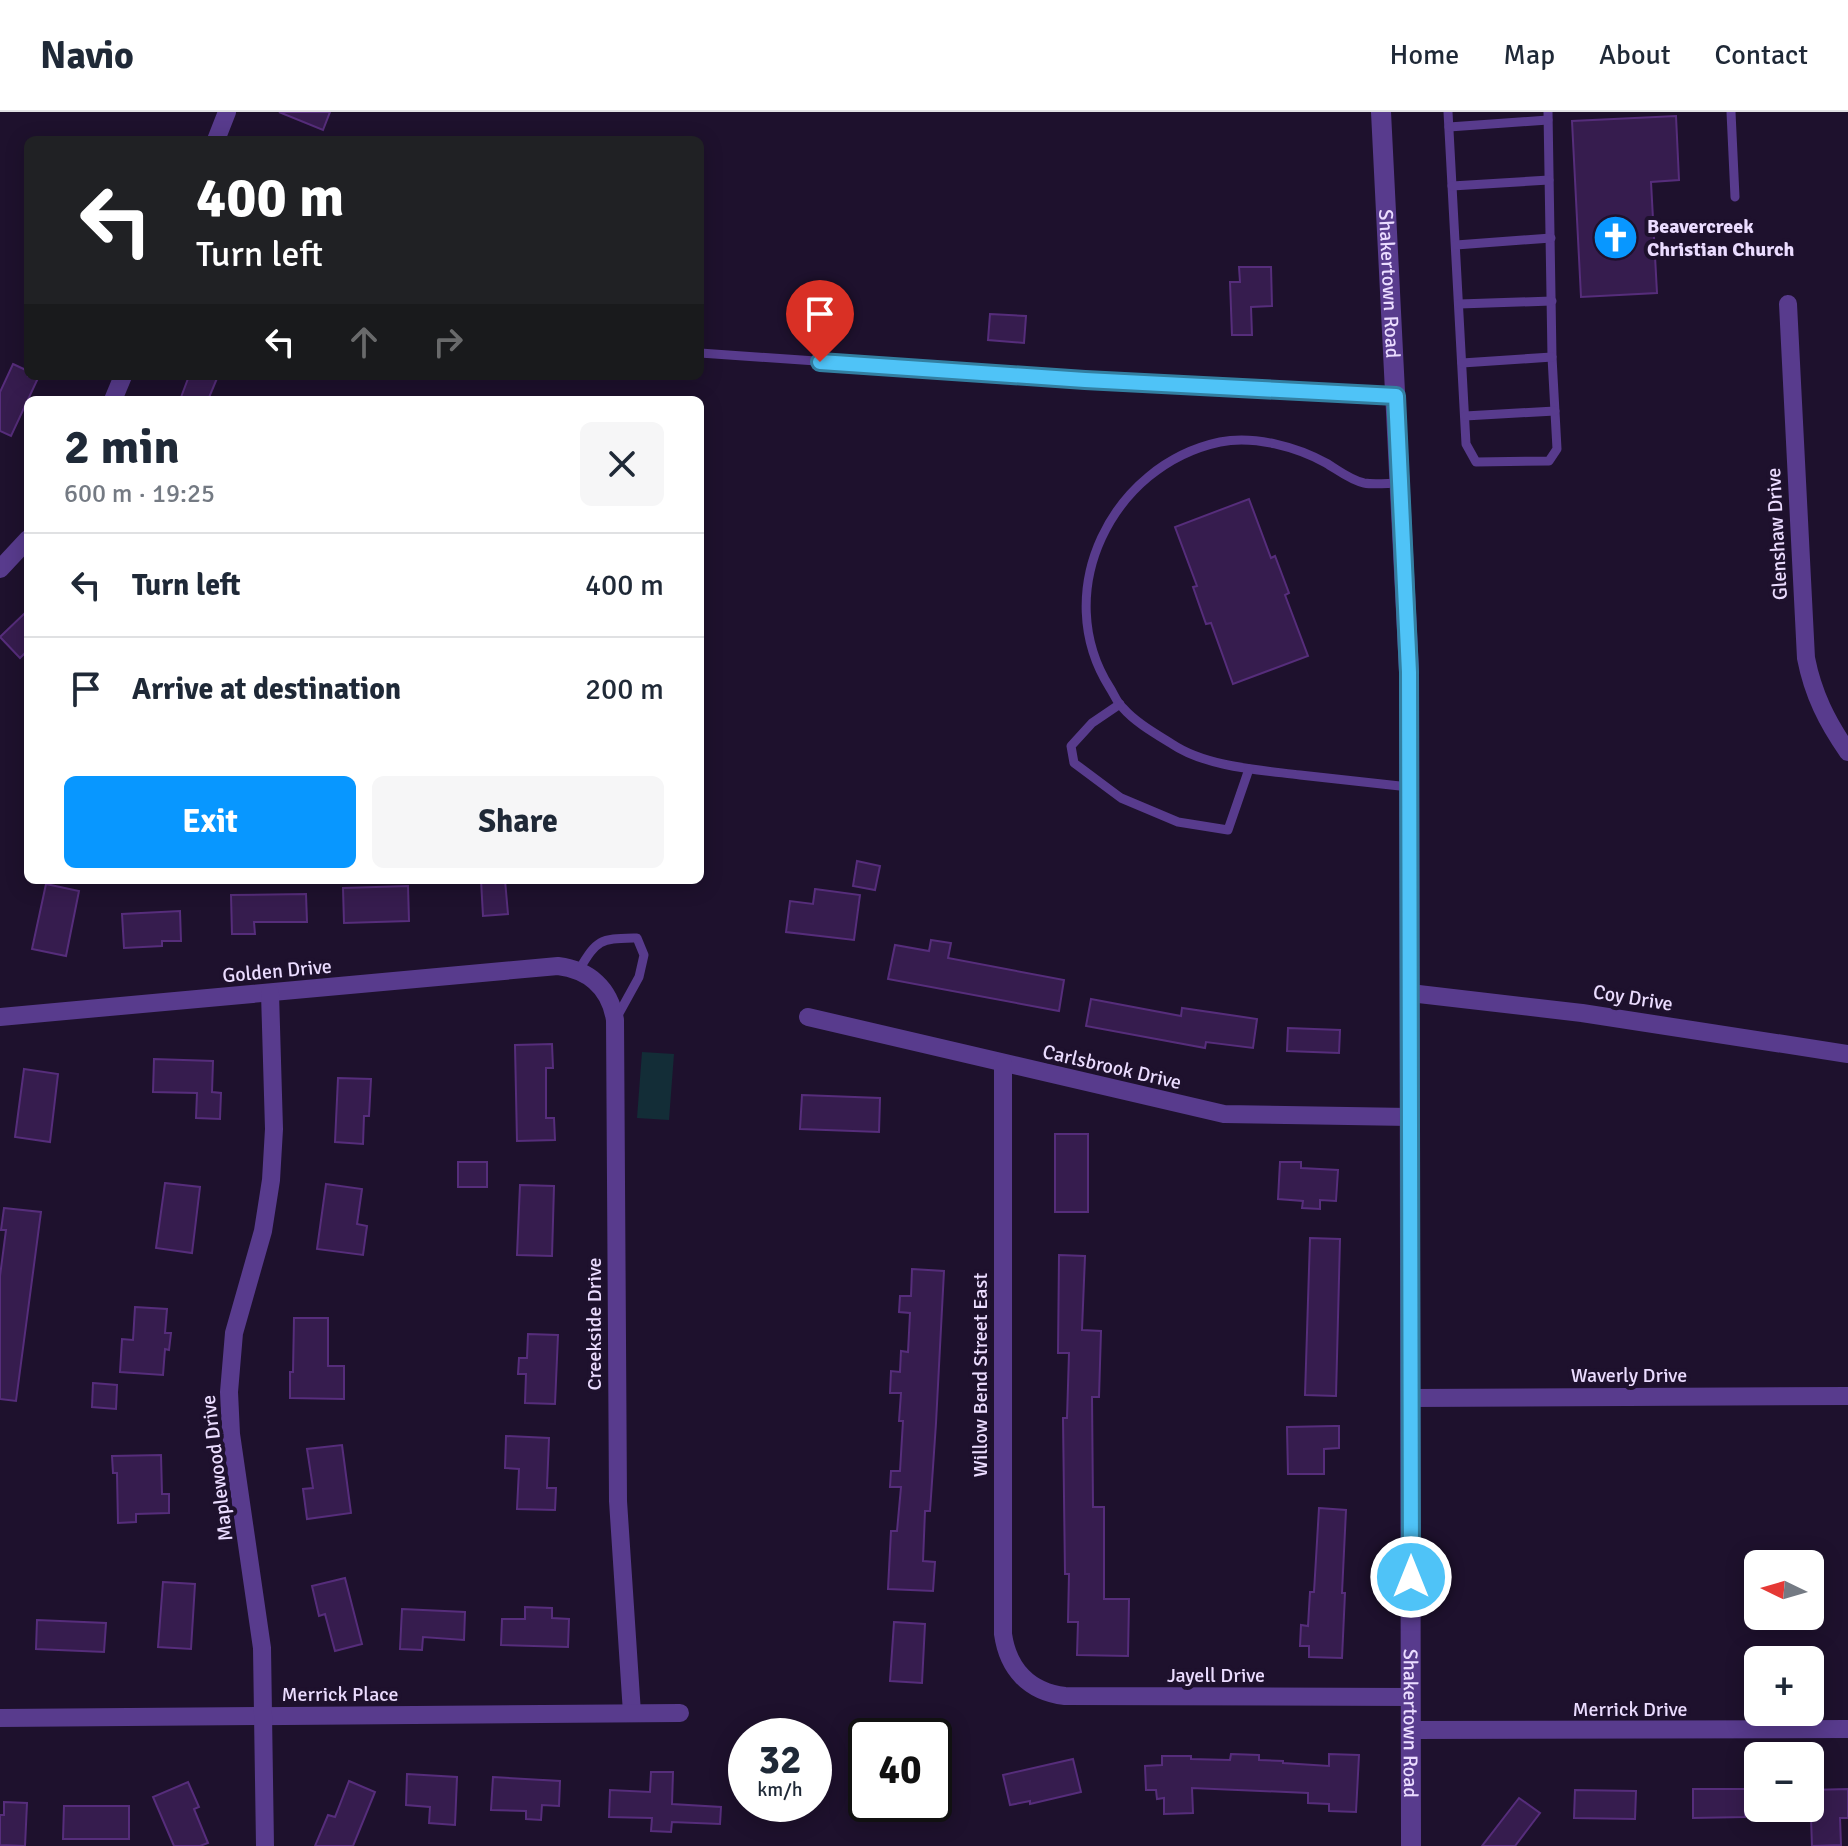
<!DOCTYPE html>
<meta charset="utf-8">
<style>
:root{--surface:#fff;--page:#f6f6f7;--text:#1f2937;--muted:#747a83;--line:#e0e1e3;--accent:#0897ff}
body{margin:0;font-family:Signika,sans-serif;background:var(--page);color:var(--text);height:100vh;display:flex;flex-direction:column;font-size:30px;white-space:nowrap}
*{box-sizing:border-box;margin:0}
p{font-size:26px;color:var(--muted)}
.icon{flex:none;width:44px;height:44px;fill:none;stroke:currentColor;stroke-width:2;stroke-linecap:round;stroke-linejoin:round}
.map{position:relative;flex:1;overflow:hidden}
.details{position:absolute;left:24px;top:284px;width:680px;height:488px;display:flex;flex-direction:column;background:var(--surface);border-radius:12px;box-shadow:0 4px 20px #0003}
.details>*{flex:none}
.hud{position:absolute;left:24px;top:24px;width:680px;height:244px;border-radius:12px;box-shadow:0 4px 20px #0003;background:#202124;color:#fff;overflow:hidden}
.needle{width:52px;rotate:275deg}
.tools{position:absolute;left:1744px;top:1438px;display:grid;gap:16px}
.tools a{display:grid;place-items:center;width:80px;height:80px;border-radius:12px;background:var(--surface);box-shadow:0 4px 20px #0003;font-size:40px}
.speed{position:absolute;left:728px;top:1606px;display:flex;gap:16px;font-size:40px;font-weight:700;text-align:center}
.speed>*{display:grid;place-content:center;width:104px;height:104px;border-radius:50%;background:var(--surface);box-shadow:0 4px 20px #0003;line-height:1}
.speed small{font-size:20px;font-weight:400}
.speed .limit{border:4px solid #111;border-radius:12px;background:#fff;color:#111}
.pin{position:absolute;display:grid;place-items:center;width:68px;height:68px;color:#fff;margin:-82px -34px;border-radius:50% 50% 50% 0;rotate:-45deg;box-shadow:0 0 8px #0007}
.pin .icon{rotate:45deg}
.me{position:absolute;width:88px;margin:-44px;rotate:0deg;stroke-linejoin:round;filter:drop-shadow(0 0 6px #0008)}
.turn{display:flex;align-items:center;gap:28px;height:168px;padding:0 40px;font-size:36px}
.turn .icon{width:104px;height:104px;stroke-width:2.5}
.turn b{display:block;font-size:56px;line-height:68px}
.lanes{display:flex;align-items:center;height:76px;padding:0 40px;background:#0003;justify-content:center;gap:40px;direction:ltr}
.lanes .off{opacity:.35}
.round{display:grid;place-items:center;flex:none;width:84px;height:84px;border-radius:12px;background:var(--page)}
.summary{display:flex;align-items:center;justify-content:space-between;height:136px;padding:0 40px}
h1{font-size:48px;font-weight:700;line-height:60px}
.primary-button{display:flex;gap:16px;margin-top:auto;padding:16px 40px}
.primary-button a{flex:1;height:92px;border-radius:12px;background:var(--accent);color:#fff;font-size:32px;font-weight:700;line-height:92px;text-align:center}
.primary-button a+a{background:var(--page);color:var(--text)}
ul{padding:0;list-style:none}
li{display:flex;align-items:center;gap:24px;height:104px;padding:0 40px;border-top:2px solid var(--line)}
li div{flex:1}
li b{display:block;font-size:30px}
li em{font-style:normal}
header{display:flex;align-items:center;gap:48px;box-sizing:border-box;height:112px;padding:0 40px;background:var(--surface);border-bottom:2px solid var(--line)}
header strong{font-size:38px}
nav{display:flex;gap:44px;margin-inline-start:auto;font-size:28px}
.map>svg:first-child{display:block}
.green{fill:#132d37}
.building{fill:#361c4e;stroke:#562d7b;stroke-width:2}
.lines{fill:none;stroke-linecap:round;stroke-linejoin:round}
.service{stroke:#583b8d;stroke-width:9}
.minor{stroke:#583b8d;stroke-width:18}
.tertiary{stroke:#583b8d;stroke-width:20}
.route-casing{stroke:#337fa1;stroke-width:20}
.route{stroke:#4fc3f7;stroke-width:14}
.labels{text-anchor:middle;dominant-baseline:central;stroke-width:8;stroke-linejoin:round;paint-order:stroke}
.poi-label{font-size:20px;font-weight:bold;fill:#ebdcff;stroke:#1e112d;text-anchor:start}
.street-label{font-size:20px;fill:#ebdcff;stroke:#1e112d}
</style>
<header>
<strong>Navio</strong>
<nav><a>Home</a><a>Map</a><a>About</a><a>Contact</a></nav>
</header>
<div class="map">
<svg width="1848" height="1734" viewBox="0 0 1848 1734">
<rect width="100%" height="100%" fill="#1e112d"/>
<!-- green -->
<path class="green" d="M642,940L674,942L669,1008L637,1006Z"/>
<!-- building -->
<g class="building">
<path d="M279,0H330L323,18Z"/>
<path d="M1676,4L1679,68L1651,70L1657,181L1581,185L1572,9Z"/>
<path d="M1239,155H1271L1272,194L1251,195L1252,223H1232L1230,170H1240Z"/>
<path d="M990,202L1026,204L1024,231L988,228Z"/>
<path d="M13,252L28,259V264H39L11,324L0,319V280Z"/>
<path d="M189,264H218L208,288H180Z"/>
<path d="M1249,387L1271,446L1275,444L1289,481L1285,483L1308,544L1233,572L1211,511L1206,512L1193,475L1197,474L1175,415Z"/>
<path d="M28,498V538L20,546L0,525Z"/>
<path d="M857,749L880,754L875,778L853,774Z"/>
<path d="M481,768H505L508,802L483,804Z"/>
<path d="M46,772L79,779L66,844L32,837Z"/>
<path d="M408,774L409,809L344,811L343,776Z"/>
<path d="M815,777L860,783L854,828L786,820L790,789L813,792Z"/>
<path d="M306,782L307,810H254L255,822H232L231,783Z"/>
<path d="M180,799L181,829H162V834L124,836L122,802Z"/>
<path d="M931,828L951,831L948,846L1064,868L1059,899L888,867L895,833L929,839Z"/>
<path d="M1091,887L1181,904L1182,896L1257,907L1253,936L1206,930L1205,936L1086,914Z"/>
<path d="M1288,916L1340,918L1339,941L1287,939Z"/>
<path d="M552,932L553,956H546V1006H554L555,1028L517,1029L515,933Z"/>
<path d="M154,947L213,949L212,980L221,981L220,1007L196,1006L197,981L153,980Z"/>
<path d="M24,957L58,962L50,1030L15,1025Z"/>
<path d="M338,966L371,967L369,1004H364L363,1032L335,1030Z"/>
<path d="M802,983L880,986L879,1020L800,1017Z"/>
<rect x="1055" y="1022" width="33" height="78"/>
<rect x="458" y="1050" width="29" height="25"/>
<path d="M1280,1050H1301V1056L1338,1058L1336,1089L1320,1088V1097L1302,1096L1303,1089L1278,1087Z"/>
<path d="M165,1071L200,1075L192,1141L156,1136Z"/>
<path d="M326,1072L362,1077L357,1112L367,1114L363,1143L317,1137Z"/>
<path d="M520,1073L554,1074L552,1144L517,1143Z"/>
<path d="M4,1096L41,1100L16,1289L0,1287V1164L6,1118H1Z"/>
<path d="M1310,1126L1340,1127L1336,1284L1305,1283Z"/>
<path d="M1059,1143L1085,1144L1082,1218L1101,1219L1099,1285H1092L1093,1395H1104V1487H1129L1128,1544L1077,1543L1078,1510H1068L1069,1462H1065L1063,1306H1067L1069,1241H1058Z"/>
<path d="M912,1157L944,1159L936,1311L930,1399H925L923,1449L935,1450L933,1479L888,1477L891,1419H897L901,1375H890L891,1359H900L903,1309H899L901,1281H890L891,1259L900,1260L901,1239L908,1240L910,1201L899,1200L900,1184H911Z"/>
<path d="M135,1195L167,1197L165,1221H171L169,1238L165,1237L163,1263L120,1260L122,1227L133,1228Z"/>
<path d="M294,1206H328V1254H344V1287L290,1286V1260H293Z"/>
<path d="M528,1222L558,1223L555,1292L525,1291L526,1262H518L519,1246H527Z"/>
<path d="M93,1271L117,1273L116,1297L92,1295Z"/>
<path d="M1334,1314H1339V1336L1324,1337V1362H1288L1287,1315Z"/>
<path d="M506,1324L549,1326L547,1376H556L555,1398L517,1397L519,1357L505,1356Z"/>
<path d="M342,1333L351,1401L307,1407L303,1377L313,1376L307,1337Z"/>
<path d="M161,1343L162,1382H169V1401L136,1402V1410L118,1411L117,1361H113L112,1344Z"/>
<path d="M1319,1396L1346,1398L1342,1481H1345L1342,1546L1309,1545V1534H1300L1301,1513L1308,1514L1310,1480H1314Z"/>
<path d="M345,1466L362,1532L335,1539L325,1502L319,1504L312,1474Z"/>
<path d="M163,1470L195,1472L191,1537L158,1535Z"/>
<path d="M525,1495L552,1496V1506L569,1507L568,1535L501,1533L502,1507H525Z"/>
<path d="M402,1497L465,1500L464,1528L423,1525L422,1538L400,1537Z"/>
<path d="M37,1508L106,1511L104,1540L36,1537Z"/>
<path d="M894,1510L925,1512L922,1571L890,1569Z"/>
<path d="M1231,1642L1259,1643V1648L1283,1649V1651L1329,1654V1642L1359,1643L1356,1700L1329,1699V1692L1308,1691V1681L1192,1676L1193,1701L1164,1702V1686L1157,1687L1156,1678H1146L1145,1654L1162,1653V1644H1191V1647L1230,1648Z"/>
<path d="M1073,1647L1081,1680L1030,1692V1689L1010,1693L1003,1663Z"/>
<path d="M651,1660H673L672,1692L721,1695L720,1712L672,1710L671,1720L651,1719L652,1706L609,1705L610,1678L650,1680Z"/>
<path d="M407,1662L457,1665L455,1713L429,1711L430,1695L406,1693Z"/>
<path d="M493,1665L560,1669L559,1694L542,1693L541,1708L526,1707V1699L491,1698Z"/>
<path d="M349,1669L375,1680L353,1734H315L328,1703L335,1705Z"/>
<path d="M188,1670L199,1695L194,1697L208,1731L200,1734H174L153,1685Z"/>
<path d="M1693,1677H1745V1705L1693,1706Z"/>
<path d="M1848,1677V1706H1840L1841,1733L1812,1734L1810,1678Z"/>
<path d="M1575,1678L1636,1679L1635,1707L1574,1706Z"/>
<path d="M1519,1686L1540,1701L1515,1734H1482Z"/>
<path d="M4,1690L27,1691L25,1734L0,1733V1703H4Z"/>
<path d="M64,1694H129V1727H63Z"/>
</g>
<g class="lines">
<!-- service -->
<g class="service">
<path d="M1448,0L1466,332L1476,350L1549,349L1557,337L1552,245L1548,0"/>
<path d="M1731,0L1735,85"/>
<path d="M1449,15L1548,8"/>
<path d="M1452,74L1549,68"/>
<path d="M1456,133L1551,126"/>
<path d="M1459,192L1552,189"/>
<path d="M700,241L1061,266L1395,284"/>
<path d="M1462,251L1552,245"/>
<path d="M1465,304L1555,299"/>
<path d="M1400,371C1388,371 1375,373 1364,371C1350,368 1338,358 1326,351C1297,335 1254,323 1220,330C1112,353 1049,480 1110,576C1114,582 1117,591 1123,596C1135,610 1156,622 1172,632C1206,655 1261,658 1300,663C1337,667 1373,671 1409,675"/>
<path d="M1120,592L1092,611L1071,634L1074,651L1121,686L1178,710L1228,718L1249,657"/>
<path d="M579,858C598,826 600,827 637,826L644,843L639,865L617,905"/>
</g>
<!-- minor -->
<g class="minor">
<path d="M216,28L227,0"/>
<path d="M1788,192L1806,546C1813,582 1827,610 1848,640"/>
<path d="M113,288L123,264"/>
<path d="M0,457L28,427"/>
<path d="M1410,881L1582,901L1848,942"/>
<path d="M0,905L558,854C589,858 610,876 615,908L618,1389L632,1601"/>
<path d="M808,905L1224,1002L1410,1005"/>
<path d="M1003,951V1522C1008,1557 1029,1580 1065,1584L1411,1585"/>
<path d="M1411,1286L1848,1284"/>
<path d="M0,1606L680,1601"/>
<path d="M1411,1618L1848,1617"/>
<path d="M265,1734L262,1536L231,1322L229,1280L234,1221L263,1119L271,1068L274,1017L270,881"/>
</g>
<!-- tertiary -->
<path class="tertiary" id="s1" d="M1381,0L1409,560L1411,1734"/>
</g>
<g class="lines">
<defs>
<path id="route" d="M820,250L1085,268L1396,284L1409,560L1411,1465"/>
</defs>
<!-- route casing -->
<use href="#route" class="route-casing"/>
<!-- route -->
<use href="#route" class="route"/>
</g>
<!-- icons -->
<defs>
<symbol id="church-disc" viewBox="-11 -11 22 22"><circle r="9.5" fill="#0897ff" stroke="#1e112d"/><path d="M-1.2-6h2.4v3.5h3.3v2.4h-3.3V6h-2.4V-.1h-3.3v-2.4h3.3Z" fill="#fff"/></symbol>
</defs>
<g fill-rule="evenodd">
<use href="#church-disc" x="1590" y="100" width="51" height="51"/>
</g>
<g class="labels">
<!-- poi labels -->
<g class="poi-label">
<text x="1647" y="114">Beavercreek<tspan x="1647" dy="23">Christian Church</tspan></text>
</g>
<!-- street labels -->
<g class="street-label">
<text stroke="none"><textPath href="#s1" startOffset="172">Shakertown Road</textPath></text>
<text transform="translate(1777 422) rotate(-93)">Glenshaw Drive</text>
<text transform="translate(277 859) rotate(-5)">Golden Drive</text>
<text transform="translate(1633 886) rotate(9)">Coy Drive</text>
<text transform="translate(1112 955) rotate(13)">Carlsbrook Drive</text>
<text transform="translate(594 1212) rotate(-90)">Creekside Drive</text>
<text transform="translate(980 1263) rotate(-90)">Willow Bend Street East</text>
<text x="1629" y="1263">Waverly Drive</text>
<text transform="translate(217 1356) rotate(-97)">Maplewood Drive</text>
<text x="1216" y="1563">Jayell Drive</text>
<text x="340" y="1582">Merrick Place</text>
<text x="1630" y="1597">Merrick Drive</text>
<text stroke="none"><textPath href="#s1" startOffset="1612">Shakertown Road</textPath></text>
</g>
</g>
</svg>
<div class="tools">
<a><svg class="needle" viewBox="-14 -14 28 28"><path d="M0-13l5 13h-10z" fill="#e53935"/><path d="M0 13l5-13h-10z" fill="#747a83"/></svg></a>
<a>+</a>
<a>−</a>
</div>
<div class="speed"><div>32<small>km/h</small></div><div class="limit">40</div></div>
<div class="pin" style="left:820px;top:250px;background:#d93025"><svg class="icon" aria-label="arrive" viewBox="0 0 24 24"><path d="M6 21V4h12l-3 4 3 4H6"/></svg></div>
<svg class="me" style="left:1411px;top:1465px" viewBox="-20 -20 40 40"><circle r="17" fill="#4fc3f7" stroke="#fff" stroke-width="3"/><path d="M0-11L8 9 0 5-8 9z" fill="#fff"/></svg>
<div class="hud">
<div class="turn"><svg class="icon" aria-label="left" viewBox="0 0 24 24"><path d="M17 20v-9H6M10 6l-5 5 5 5"/></svg><div><b>400 m</b>Turn left</div></div>
<div class="lanes"><svg class="icon" aria-label="left" viewBox="0 0 24 24"><path d="M17 20v-9H6M10 6l-5 5 5 5"/></svg><svg class="icon off" aria-label="ahead" viewBox="0 0 24 24"><path d="M12 20V5M6 11l6-6 6 6"/></svg><svg class="icon off" aria-label="right" viewBox="0 0 24 24"><path d="M7 20v-9h11M14 6l5 5-5 5"/></svg></div>
</div>
<section class="details">
<div class="summary"><div><h1>2 min</h1><p>600 m · 19:25</p></div><a class="round"><svg class="icon" aria-label="close" viewBox="0 0 24 24"><path d="M6 6l12 12M18 6L6 18"/></svg></a></div>
<ul>
<li><svg class="icon" aria-label="left" viewBox="0 0 24 24"><path d="M17 20v-9H6M10 6l-5 5 5 5"/></svg><div><b>Turn left</b></div><em>400 m</em></li>
<li><svg class="icon" aria-label="arrive" viewBox="0 0 24 24"><path d="M6 21V4h12l-3 4 3 4H6"/></svg><div><b>Arrive at destination</b></div><em>200 m</em></li>
</ul>
<div class="primary-button"><a>Exit</a><a>Share</a></div>
</section>
</div>
